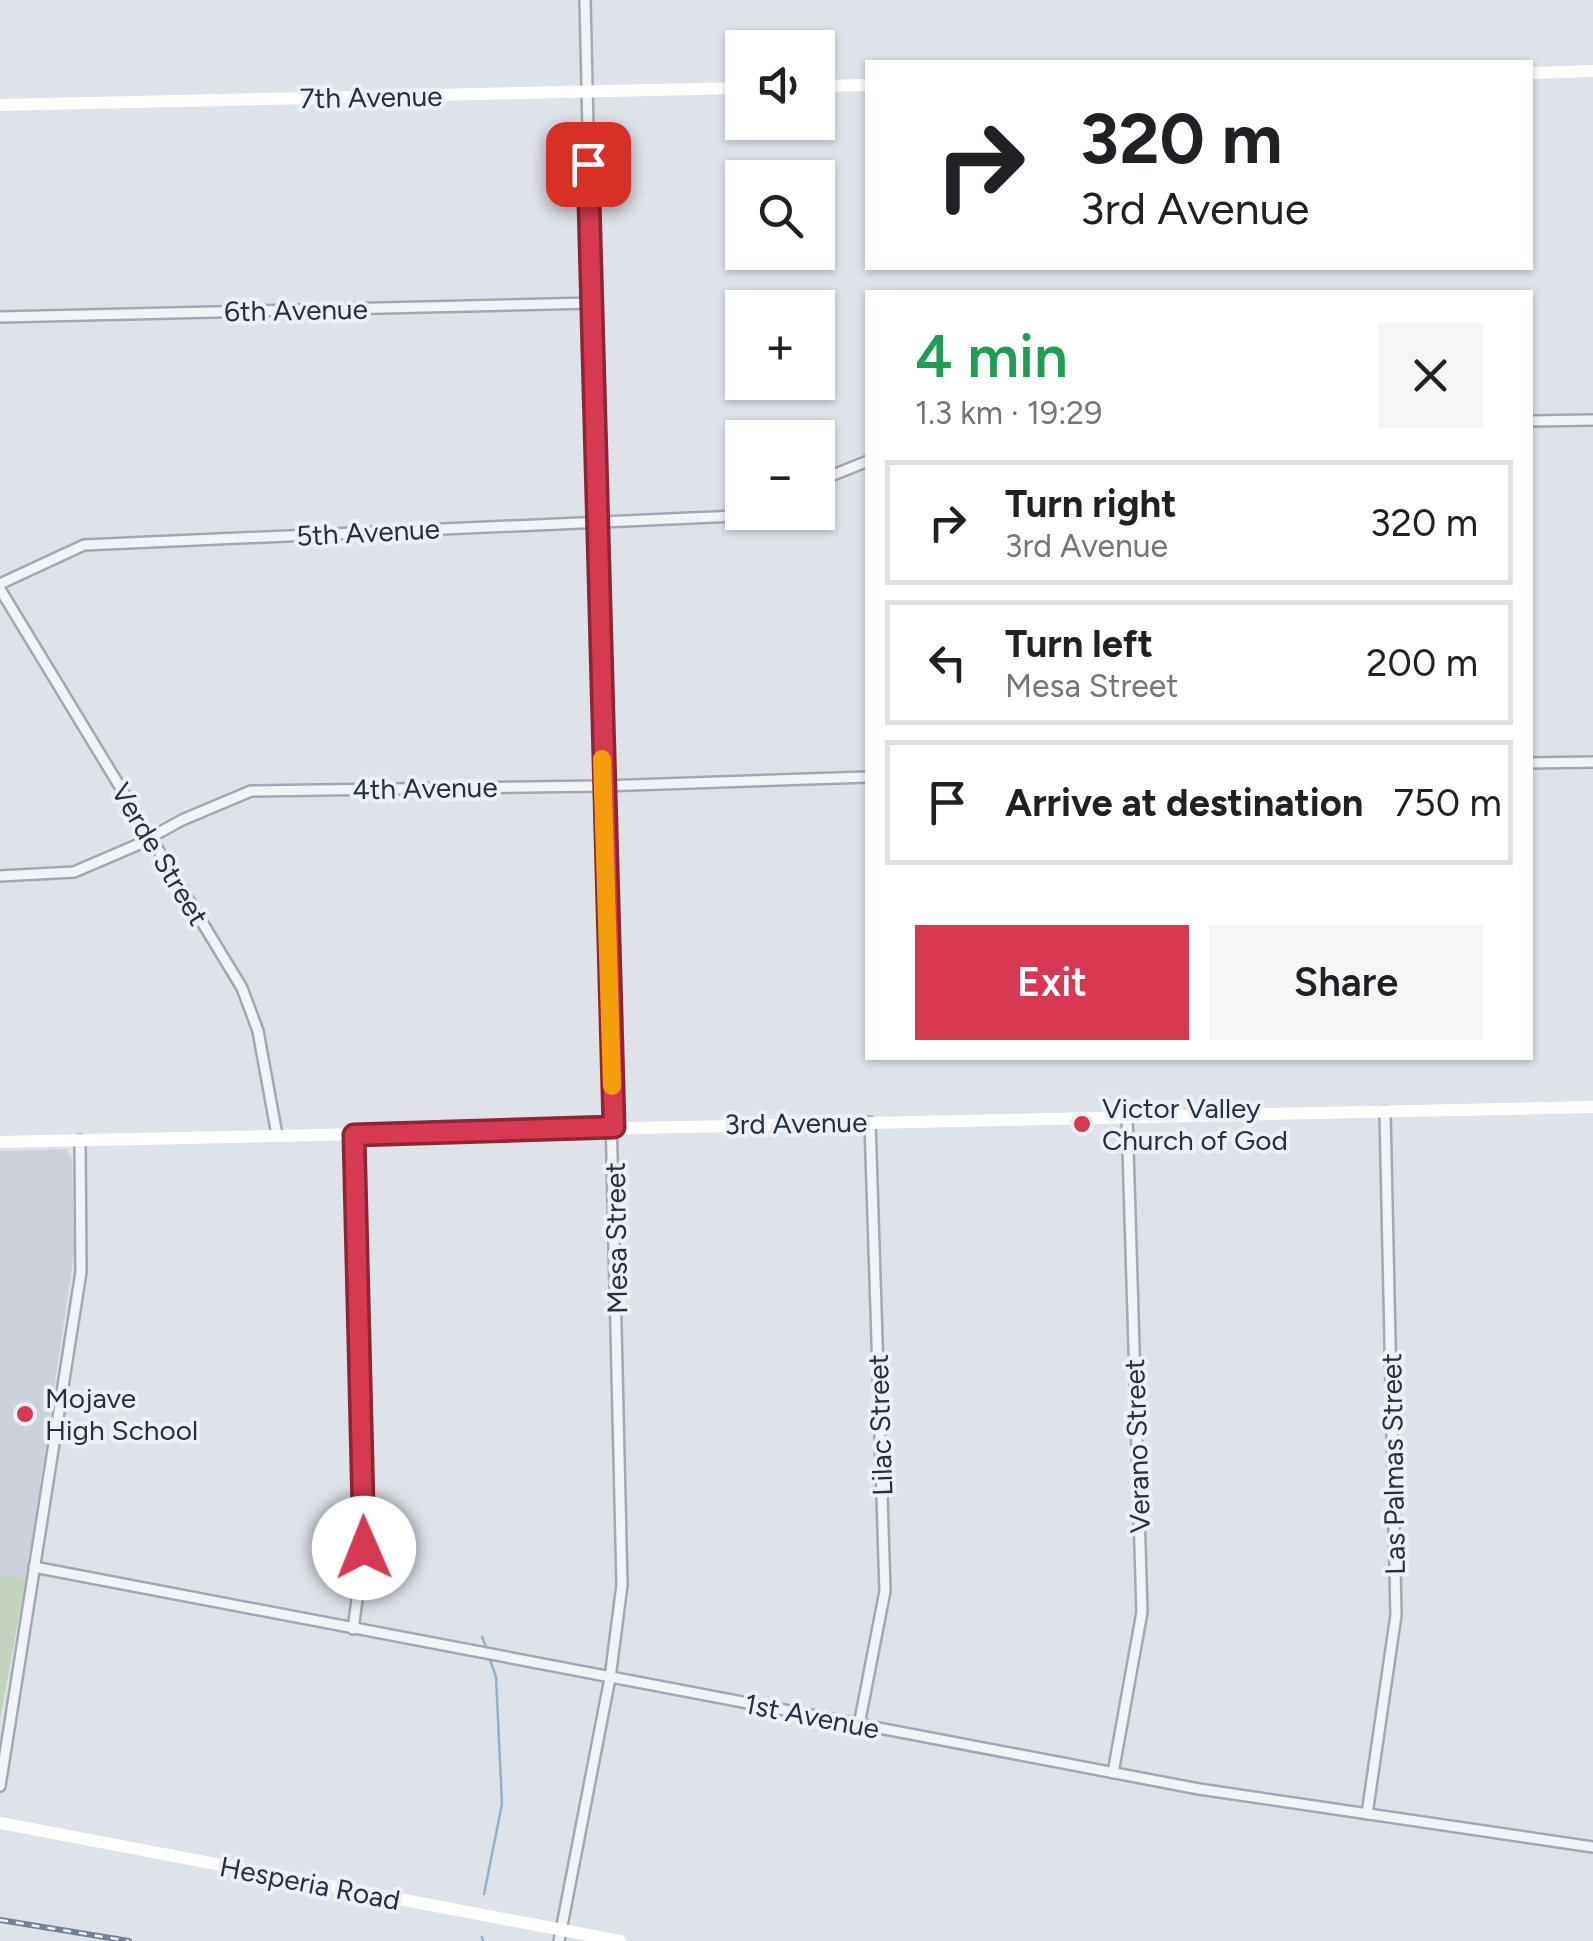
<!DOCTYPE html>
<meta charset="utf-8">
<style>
:root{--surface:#fff;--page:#f6f6f6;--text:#202124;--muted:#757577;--line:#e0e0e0;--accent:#d73952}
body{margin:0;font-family:Figtree,sans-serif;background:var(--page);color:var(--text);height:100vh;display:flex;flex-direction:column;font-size:38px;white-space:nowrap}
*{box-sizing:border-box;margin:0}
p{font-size:32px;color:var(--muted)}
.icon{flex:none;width:55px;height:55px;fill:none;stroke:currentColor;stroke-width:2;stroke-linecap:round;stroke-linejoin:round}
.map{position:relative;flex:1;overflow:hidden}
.panel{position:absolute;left:865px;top:290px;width:668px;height:770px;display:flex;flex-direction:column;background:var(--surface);border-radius:0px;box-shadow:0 2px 8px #0004}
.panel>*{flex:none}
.hud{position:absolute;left:865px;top:60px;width:668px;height:210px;border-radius:0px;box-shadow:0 2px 8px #0004;background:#fff;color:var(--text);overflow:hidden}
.fabs{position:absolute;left:725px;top:30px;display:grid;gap:20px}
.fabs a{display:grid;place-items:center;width:110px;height:110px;border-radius:0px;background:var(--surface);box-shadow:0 2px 8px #0004;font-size:50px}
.pin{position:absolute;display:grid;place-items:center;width:85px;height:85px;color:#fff;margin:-42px;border-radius:20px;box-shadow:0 5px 15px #0006}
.me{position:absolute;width:110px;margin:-55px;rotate:359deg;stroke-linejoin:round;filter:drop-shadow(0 0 8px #0008)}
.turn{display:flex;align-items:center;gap:35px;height:210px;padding:0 50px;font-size:45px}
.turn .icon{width:130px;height:130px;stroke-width:2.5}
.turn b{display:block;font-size:70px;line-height:85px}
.round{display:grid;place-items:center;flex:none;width:105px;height:105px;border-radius:0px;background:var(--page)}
.overview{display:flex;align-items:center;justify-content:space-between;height:170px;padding:0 50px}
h1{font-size:60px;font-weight:600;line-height:75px;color:#1e9e55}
.cta{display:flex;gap:20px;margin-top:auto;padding:20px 50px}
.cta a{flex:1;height:115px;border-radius:0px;background:var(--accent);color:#fff;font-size:40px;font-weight:600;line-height:115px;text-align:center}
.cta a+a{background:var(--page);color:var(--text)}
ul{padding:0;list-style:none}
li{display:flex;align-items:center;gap:30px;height:125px;margin:0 20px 15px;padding:0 30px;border:5px solid var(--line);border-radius:0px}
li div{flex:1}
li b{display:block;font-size:38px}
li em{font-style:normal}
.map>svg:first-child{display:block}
.built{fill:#ccd1db}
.green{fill:#c4d3be}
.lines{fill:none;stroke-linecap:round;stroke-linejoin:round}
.stream{stroke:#96b0cb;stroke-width:2.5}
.street-casing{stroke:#a3a9b3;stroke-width:14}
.street{stroke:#f1f3f7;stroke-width:9}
.secondary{stroke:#fff;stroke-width:12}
.rail-casing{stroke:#768193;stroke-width:6}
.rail{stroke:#edf1f6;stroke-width:2.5;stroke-dasharray:8;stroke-linecap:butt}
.route-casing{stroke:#8c2535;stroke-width:25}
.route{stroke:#d73952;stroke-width:18}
.slow{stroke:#f59e0b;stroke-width:18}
.poi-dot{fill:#d73952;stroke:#edf1f6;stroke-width:4}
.labels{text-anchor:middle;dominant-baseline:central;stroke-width:8;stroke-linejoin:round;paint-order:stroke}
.street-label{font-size:28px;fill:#263040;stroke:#edf1f6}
.poi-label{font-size:28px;fill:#263040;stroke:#edf1f6;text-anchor:start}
</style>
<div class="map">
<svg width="1593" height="1941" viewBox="0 0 1593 1941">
<rect width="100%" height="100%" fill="#dee2e9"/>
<!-- built -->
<path class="built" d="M66,1149L72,1159L74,1253L26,1579L0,1575V1151Z"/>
<!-- green -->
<path class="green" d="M0,1575L26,1579L0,1719Z"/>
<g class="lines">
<!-- stream -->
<g class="stream">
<path d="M482,1637L487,1649"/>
<path d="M484,1894L502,1804L496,1677L489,1657"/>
<path d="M482,1937L483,1941"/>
</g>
<defs>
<g id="street">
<path d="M0,317L592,303"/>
<path d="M1530,421L1593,420"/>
<path d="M818,481L868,461"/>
<path d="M0,584L84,545L736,516L744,512"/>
<path d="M0,589L242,988L258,1031L277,1135"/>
<path d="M1530,763L1593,762"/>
<path d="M0,876L74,872L137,845L182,820L251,791L602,786L868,777"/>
<path d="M34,1567L1199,1789L1593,1847"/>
<path d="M353,1629L364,1548L355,1135"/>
<path d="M859,1725L885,1591L870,1122"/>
<path d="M1113,1773L1142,1612L1127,1116"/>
<path d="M0,1786L81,1272L80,1140"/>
<path d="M1367,1814L1396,1615L1385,1112"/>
<path d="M559,1941L610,1678L622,1585L585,0"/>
</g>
</defs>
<!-- street casing -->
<use href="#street" class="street-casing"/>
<!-- street -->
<use href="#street" class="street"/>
<!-- secondary -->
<g class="secondary">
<path d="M1530,73L1593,71"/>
<path d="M818,86L868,85"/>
<path d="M0,105L742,88"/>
<path d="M0,1142L1593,1107"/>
<path d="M0,1823L620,1941"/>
</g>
<defs>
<path id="rail" d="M0,1920L129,1941"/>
</defs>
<!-- rail casing -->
<use href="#rail" class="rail-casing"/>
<!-- rail -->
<use href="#rail" class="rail"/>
</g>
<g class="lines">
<defs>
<path id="route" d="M364,1548L354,1135L614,1127L588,164"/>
</defs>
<!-- route casing -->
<use href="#route" class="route-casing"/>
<!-- route -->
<use href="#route" class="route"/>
<!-- slow -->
<path class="slow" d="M602,759L612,1086"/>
</g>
<!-- markers -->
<g class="poi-dot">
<circle cx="1082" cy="1124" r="10"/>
<circle cx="25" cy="1414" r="10"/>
</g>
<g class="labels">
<!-- street labels -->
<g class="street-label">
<text transform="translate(371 97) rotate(-1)">7th Avenue</text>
<text transform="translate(296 310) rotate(-1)">6th Avenue</text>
<text transform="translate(368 532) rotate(-3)">5th Avenue</text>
<text transform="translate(425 788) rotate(-1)">4th Avenue</text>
<text transform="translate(160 854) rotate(59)">Verde Street</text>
<text transform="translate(796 1123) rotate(-1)">3rd Avenue</text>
<text transform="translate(616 1238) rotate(-91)">Mesa Street</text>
<text transform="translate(880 1425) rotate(-92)">Lilac Street</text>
<text transform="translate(1137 1446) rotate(-92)">Verano Street</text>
<text transform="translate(1393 1464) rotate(-91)">Las Palmas Street</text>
<text transform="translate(812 1716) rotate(11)">1st Avenue</text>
<text transform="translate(310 1883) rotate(11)">Hesperia Road</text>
</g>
<!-- poi labels -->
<g class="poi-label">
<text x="1102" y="1108">Victor Valley<tspan x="1102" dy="32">Church of God</tspan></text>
<text x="45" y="1398">Mojave<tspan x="45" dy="32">High School</tspan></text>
</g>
</g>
</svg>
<div class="fabs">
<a><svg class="icon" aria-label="sound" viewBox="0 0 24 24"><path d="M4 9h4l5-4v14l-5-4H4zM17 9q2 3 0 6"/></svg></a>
<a><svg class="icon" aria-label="search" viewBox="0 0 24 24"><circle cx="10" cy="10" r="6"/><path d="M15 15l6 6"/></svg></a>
<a>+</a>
<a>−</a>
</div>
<div class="pin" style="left:588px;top:164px;background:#d93025"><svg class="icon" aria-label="arrive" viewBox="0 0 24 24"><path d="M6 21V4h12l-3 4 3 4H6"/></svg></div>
<svg class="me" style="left:364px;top:1548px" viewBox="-20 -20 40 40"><circle r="19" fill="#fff"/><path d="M0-13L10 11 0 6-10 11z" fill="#d73952"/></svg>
<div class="hud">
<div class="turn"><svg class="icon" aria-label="right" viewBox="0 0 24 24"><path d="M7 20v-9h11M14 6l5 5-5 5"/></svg><div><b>320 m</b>3rd Avenue</div></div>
</div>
<section class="panel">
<div class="overview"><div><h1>4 min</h1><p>1.3 km · 19:29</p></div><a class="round"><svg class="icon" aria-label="close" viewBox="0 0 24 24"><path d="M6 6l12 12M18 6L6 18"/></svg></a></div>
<ul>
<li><svg class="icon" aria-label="right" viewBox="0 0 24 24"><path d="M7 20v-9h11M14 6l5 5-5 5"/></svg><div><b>Turn right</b><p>3rd Avenue</p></div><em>320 m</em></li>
<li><svg class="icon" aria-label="left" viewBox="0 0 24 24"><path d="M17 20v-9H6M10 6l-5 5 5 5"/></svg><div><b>Turn left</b><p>Mesa Street</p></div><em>200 m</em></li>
<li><svg class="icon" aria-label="arrive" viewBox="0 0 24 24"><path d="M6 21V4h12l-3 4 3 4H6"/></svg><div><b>Arrive at destination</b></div><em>750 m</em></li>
</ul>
<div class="cta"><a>Exit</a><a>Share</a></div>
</section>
</div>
